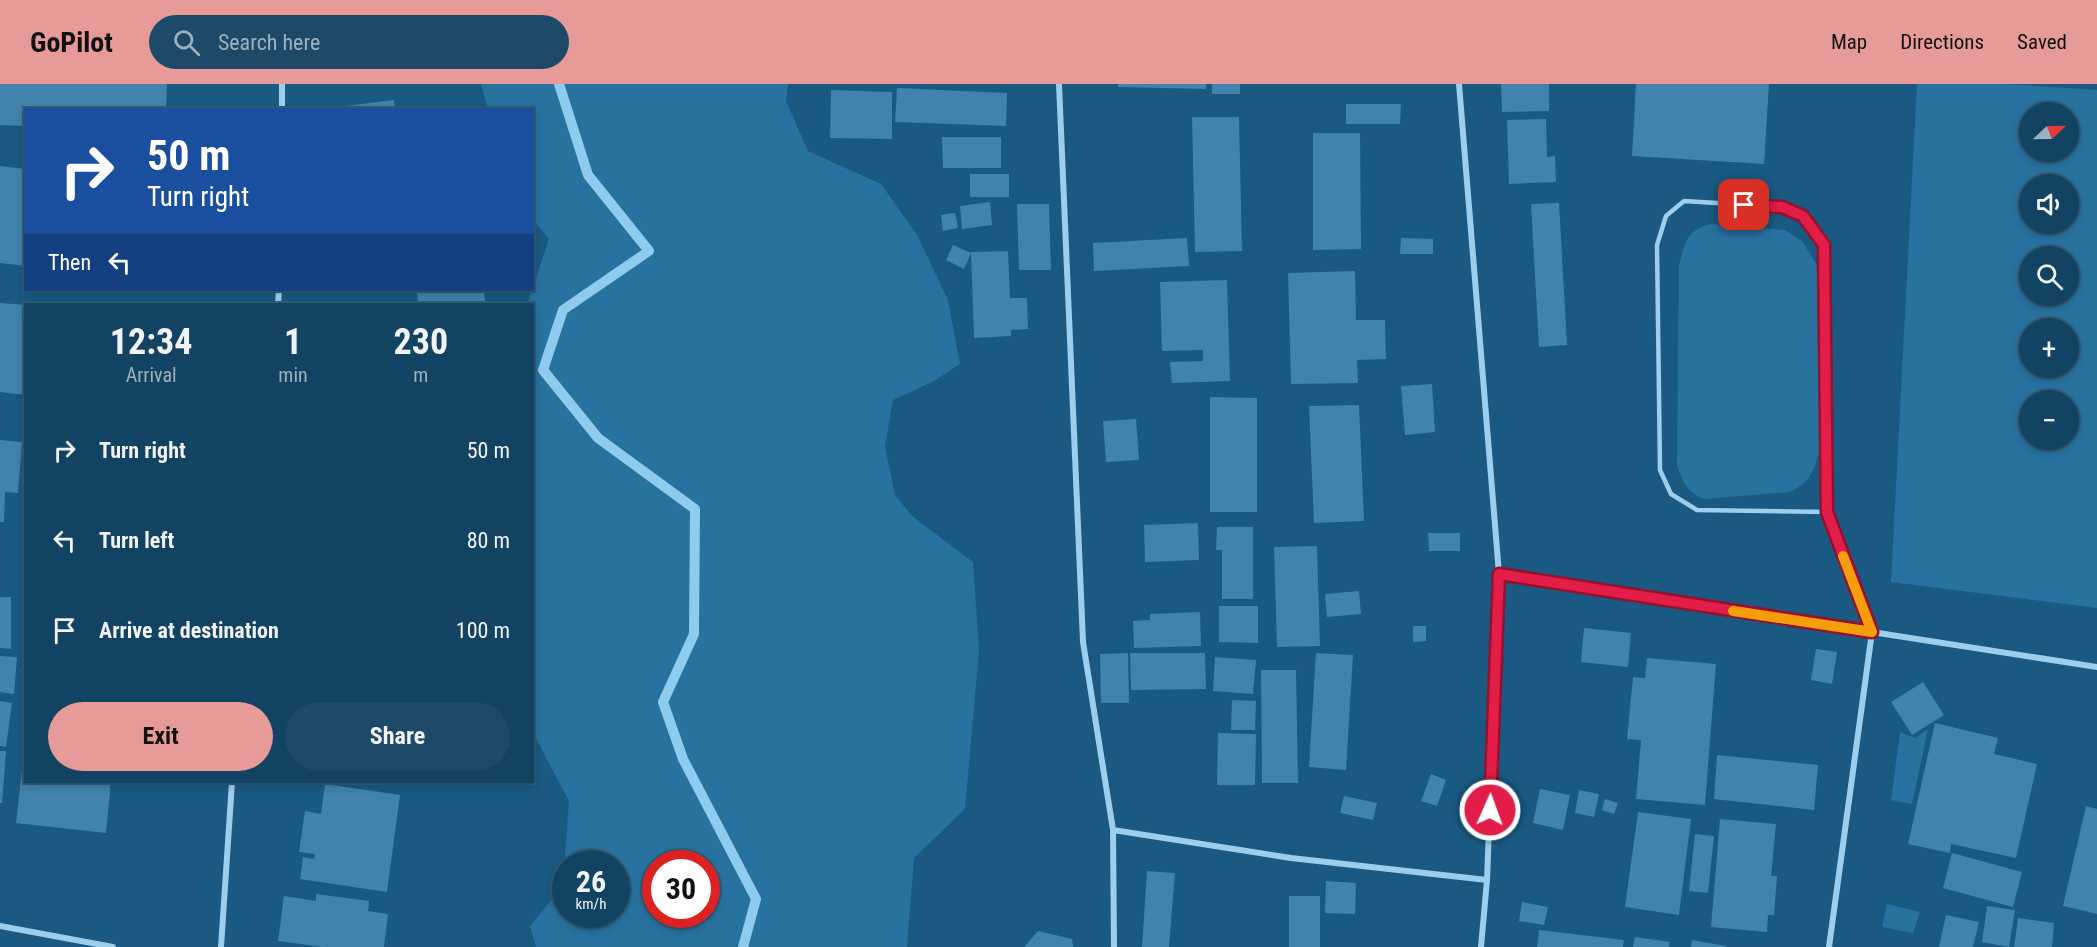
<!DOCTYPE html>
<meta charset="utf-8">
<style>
:root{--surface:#134362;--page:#1c4a68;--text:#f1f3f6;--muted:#9db0be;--line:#325c77;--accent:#e69b98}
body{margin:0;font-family:"Roboto Condensed",sans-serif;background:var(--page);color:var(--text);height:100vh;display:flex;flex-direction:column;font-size:22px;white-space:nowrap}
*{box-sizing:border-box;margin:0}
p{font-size:20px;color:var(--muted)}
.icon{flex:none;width:33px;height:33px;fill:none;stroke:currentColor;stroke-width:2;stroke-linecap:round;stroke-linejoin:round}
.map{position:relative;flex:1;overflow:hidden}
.drawer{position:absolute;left:24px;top:219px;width:510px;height:480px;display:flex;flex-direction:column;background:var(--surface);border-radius:0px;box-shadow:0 3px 9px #0003,0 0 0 2px var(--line)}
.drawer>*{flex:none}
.banner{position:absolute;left:24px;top:24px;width:510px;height:183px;border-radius:0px;box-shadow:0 3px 9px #0003,0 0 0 2px var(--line);background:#1a4fa0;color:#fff;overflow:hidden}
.needle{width:39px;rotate:68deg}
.tools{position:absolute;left:2019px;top:18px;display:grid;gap:12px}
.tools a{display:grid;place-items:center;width:60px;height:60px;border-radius:50%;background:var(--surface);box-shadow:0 3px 9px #0003,0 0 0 2px var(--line);font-size:30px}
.speed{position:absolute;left:552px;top:766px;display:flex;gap:12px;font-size:30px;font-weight:700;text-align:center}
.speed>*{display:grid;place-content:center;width:78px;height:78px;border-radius:50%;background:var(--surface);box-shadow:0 3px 9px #0003,0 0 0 2px var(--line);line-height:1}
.speed small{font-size:15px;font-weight:400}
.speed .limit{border:9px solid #d22;background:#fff;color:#111}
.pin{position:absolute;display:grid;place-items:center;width:51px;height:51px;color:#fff;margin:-26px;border-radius:12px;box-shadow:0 3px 9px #0006}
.me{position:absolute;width:66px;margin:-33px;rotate:2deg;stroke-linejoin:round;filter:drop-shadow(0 0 4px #0008)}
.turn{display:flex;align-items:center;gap:21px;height:126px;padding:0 24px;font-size:27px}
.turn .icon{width:78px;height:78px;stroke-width:2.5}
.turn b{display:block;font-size:42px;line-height:51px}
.then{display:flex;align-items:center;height:57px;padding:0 24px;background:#0003;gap:12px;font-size:22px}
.eta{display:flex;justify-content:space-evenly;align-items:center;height:102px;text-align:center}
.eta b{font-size:36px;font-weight:700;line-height:42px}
.primary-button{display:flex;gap:12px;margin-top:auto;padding:12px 24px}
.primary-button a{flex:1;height:69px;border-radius:36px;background:var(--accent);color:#111;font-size:24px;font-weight:700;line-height:69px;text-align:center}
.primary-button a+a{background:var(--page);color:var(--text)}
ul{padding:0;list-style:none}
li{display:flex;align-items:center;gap:18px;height:90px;padding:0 24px}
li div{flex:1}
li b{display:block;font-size:22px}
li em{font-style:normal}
header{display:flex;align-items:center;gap:36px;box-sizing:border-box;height:84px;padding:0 30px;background:var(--accent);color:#111}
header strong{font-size:28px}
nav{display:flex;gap:33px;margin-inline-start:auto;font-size:21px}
.search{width:420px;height:54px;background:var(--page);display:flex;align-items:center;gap:15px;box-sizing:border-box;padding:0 21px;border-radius:33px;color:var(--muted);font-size:22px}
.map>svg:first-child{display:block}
.green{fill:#2872a0;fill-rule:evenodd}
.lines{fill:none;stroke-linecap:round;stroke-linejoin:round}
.stream{stroke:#8fcbee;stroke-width:10}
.building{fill:#4183ac}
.lane{stroke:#9dceeb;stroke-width:4.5}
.street{stroke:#9dceeb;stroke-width:6}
.route-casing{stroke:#92132f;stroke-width:15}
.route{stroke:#e11d48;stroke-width:10}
.slow{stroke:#f59e0b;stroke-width:10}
</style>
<header>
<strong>GoPilot</strong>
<div class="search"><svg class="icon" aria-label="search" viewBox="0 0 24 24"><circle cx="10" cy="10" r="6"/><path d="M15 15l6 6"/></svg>Search here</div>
<nav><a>Map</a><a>Directions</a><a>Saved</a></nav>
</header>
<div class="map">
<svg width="2097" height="863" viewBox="0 0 2097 863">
<rect width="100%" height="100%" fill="#195982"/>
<!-- green -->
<g class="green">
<path d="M481,0H788L786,17L808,67L881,100L917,151L948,216L960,280L934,297L893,316L885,362L895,411L912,432L973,478L979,567L965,725L914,774L907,863H536L530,842L563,802L569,717L533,649L532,220H527L549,155L533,136L532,26L488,25ZM566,780H616V831H566ZM656,780H706V831H656Z"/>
<path d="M1917,0H2006L2097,6V524L1891,498ZM2030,28H2068V68H2030ZM2030,100H2068V140H2030ZM2030,172H2068V212H2030ZM2030,244H2068V284H2030ZM2030,316H2068V356H2030Z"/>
<path d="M1711,140L1785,146L1802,157L1817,181L1819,368C1814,388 1809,399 1790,408L1703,415C1686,406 1683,399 1677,381L1679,181C1685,159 1687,145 1711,140Z"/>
<path d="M1928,645L1912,720L1891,716L1900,648L1915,654Z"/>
<path d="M1887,820L1920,828L1913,849L1882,843Z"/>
</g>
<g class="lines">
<!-- stream -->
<path class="stream" d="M559,0L588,91L649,167L563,226L543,286L598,354L695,425L694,550L663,618L683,675L756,815L743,863"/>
</g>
<!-- building -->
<g class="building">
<path d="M0,0H167L166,26H26V42L0,41Z"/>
<path d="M1118,0H1206V5L1118,3Z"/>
<rect x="1212" y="0" width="28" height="10"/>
<path d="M1501,0H1549V27L1502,28Z"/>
<path d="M1636,0H1769L1764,80L1632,72Z"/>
<path d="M897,4L1007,9L1006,42L895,38Z"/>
<path d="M831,6L892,8V55L830,54Z"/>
<path d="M394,16L395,26H329V24Z"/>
<path d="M1346,20H1401L1400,40H1346Z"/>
<path d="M1192,33H1239L1242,167L1195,168Z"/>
<path d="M1546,35L1547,73L1555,72L1556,98L1509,100L1507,36Z"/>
<path d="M1313,49H1360L1361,165L1313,166Z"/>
<path d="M942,53H1001V84H943Z"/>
<path d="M0,82L26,85V182L0,179Z"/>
<rect x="970" y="90" width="39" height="23"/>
<path d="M990,118L992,141L962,145L960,122Z"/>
<path d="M1559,119L1567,261L1539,263L1531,120Z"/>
<path d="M1017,120H1049L1051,186H1019Z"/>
<path d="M955,129L958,144L943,147L941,131Z"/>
<path d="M1187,154L1189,182L1094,187L1093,159Z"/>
<path d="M1401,154L1433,155V170H1400Z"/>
<path d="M953,161L971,169L964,185L946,176Z"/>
<path d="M1008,167L1010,214H1027L1028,245L1011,246V252L974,254L971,168Z"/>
<path d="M1355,187L1356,236H1385L1386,275L1357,276L1358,299L1291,300L1288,189Z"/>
<path d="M1227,196L1230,297L1172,299L1170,278L1203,277V266L1162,267L1160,198Z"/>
<path d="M417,206H484L485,220H418Z"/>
<path d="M0,219L26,221V311L0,308Z"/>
<path d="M1432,300L1435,348L1405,351L1401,302Z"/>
<path d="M1210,313L1257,314V428H1210Z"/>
<path d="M1359,321L1364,437L1314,439L1309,322Z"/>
<path d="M1136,335L1139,376L1106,378L1103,337Z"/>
<path d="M0,356L22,358L18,409L5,408L4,438H0Z"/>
<path d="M1198,439L1199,476L1145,478L1144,441Z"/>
<path d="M1217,443H1253V515H1222V466H1216Z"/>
<path d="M1428,449H1460V467H1429Z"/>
<path d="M1317,462L1320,562L1277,563L1274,463Z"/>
<path d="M1359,507L1361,530L1327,533L1325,510Z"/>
<path d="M0,513H11V565L0,564Z"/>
<path d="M1219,522H1258V559L1219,558Z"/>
<path d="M1200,528L1201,562L1134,564L1133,537L1150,536V530Z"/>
<path d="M1413,542H1426V557L1413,558Z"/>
<path d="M1584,544L1631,549L1628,583L1581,578Z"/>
<path d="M1816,565L1837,568L1832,600L1811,596Z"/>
<path d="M1128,569L1129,619H1101L1100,570Z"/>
<path d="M1130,569H1205L1206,605L1131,606Z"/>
<path d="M1316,569L1353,571L1346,686L1309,683Z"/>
<path d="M0,572L17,573L14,610L0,608Z"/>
<path d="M1215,573L1256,576L1253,610L1213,607Z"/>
<path d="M1647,574L1716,580L1705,721L1636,715L1641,656L1627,655L1633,593L1645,594Z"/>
<path d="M1261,586H1296L1298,699H1262Z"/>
<path d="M1923,598L1944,631L1912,651L1891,618Z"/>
<path d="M1232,616L1256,617L1255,646H1231Z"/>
<path d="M0,617L12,619L6,663L0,662Z"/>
<path d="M1935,639L1998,654L1994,670L2037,680L2016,774L1951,760L1950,769L1908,760Z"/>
<path d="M1218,649L1256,650L1255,701H1217Z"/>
<path d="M0,667H6L2,719H0Z"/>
<path d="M24,668H26V698H111L106,749L16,739Z"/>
<path d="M1717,671L1818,681L1814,726L1714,715Z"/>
<path d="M1431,690L1446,696L1437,722L1421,717Z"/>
<path d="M325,700L400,711L387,808L300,795L303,773L314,775L315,770L299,768L305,727L321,730Z"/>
<path d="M1540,705L1570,711L1563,746L1533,739Z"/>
<path d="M1579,706L1599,710L1594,733L1575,729Z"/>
<path d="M1344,712L1377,719L1373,736L1340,729Z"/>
<path d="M1605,715L1618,719L1614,730L1602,726Z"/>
<path d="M2086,722L2097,725V830L2063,822Z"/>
<path d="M1638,728L1691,735L1679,831L1625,823Z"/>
<path d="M1720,735L1776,740L1771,792H1777L1774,831H1768L1767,848L1711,843Z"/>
<path d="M1695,750L1714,752L1708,809L1689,807Z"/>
<path d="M1952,769L2022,788L2013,823L1943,804Z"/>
<path d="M1147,787L1175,789L1169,863H1142Z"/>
<path d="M1326,797L1356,799L1355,830L1325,829Z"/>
<path d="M316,810L369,817L368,827L388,830L384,863H323L278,857L284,812L316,817Z"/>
<rect x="1289" y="812" width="31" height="51"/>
<path d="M1522,818L1548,823L1544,841L1519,837Z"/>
<path d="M1987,822L2015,826L2009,863L1982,858Z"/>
<path d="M1946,831L1979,838L1973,863H1939Z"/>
<path d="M2018,834L2054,839L2052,863H2014Z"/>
<path d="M1539,846L1624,856L1623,863H1537Z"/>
<path d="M1038,847L1072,855L1073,863H1024Z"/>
<path d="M1635,853L1670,858L1669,863H1633Z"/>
<path d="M1692,856L1726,862V863H1691Z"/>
</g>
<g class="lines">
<!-- lane -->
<path class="lane" d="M1827,428L1697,426L1671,410L1660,386L1657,161L1666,132L1684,117L1782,123L1803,132L1824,161L1827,428L1872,548"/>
<!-- street -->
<g class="street">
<path d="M282,0V26"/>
<path d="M1059,0L1083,558L1113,746L1291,774L1487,796"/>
<path d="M1459,0L1499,490L1487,796L1481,863"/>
<path d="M278,220L279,206"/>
<path d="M1499,490L2097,583"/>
<path d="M1113,746L1114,863"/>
<path d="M0,842L113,863"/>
<path d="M221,863L232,698"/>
<path d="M1829,863L1872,548"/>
</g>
</g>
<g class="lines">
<defs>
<path id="route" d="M1490,726L1499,490L1872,548L1827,428L1824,161L1803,132L1782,123L1744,121"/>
</defs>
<!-- route casing -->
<use href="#route" class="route-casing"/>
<!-- route -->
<use href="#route" class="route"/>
<!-- slow -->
<path class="slow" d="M1733,527L1872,548L1843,472"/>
</g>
</svg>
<div class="tools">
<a><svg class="needle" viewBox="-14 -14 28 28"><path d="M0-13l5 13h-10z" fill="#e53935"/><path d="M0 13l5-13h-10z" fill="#9db0be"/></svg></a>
<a><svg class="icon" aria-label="sound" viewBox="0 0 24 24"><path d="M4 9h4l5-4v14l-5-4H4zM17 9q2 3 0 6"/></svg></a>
<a><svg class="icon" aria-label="search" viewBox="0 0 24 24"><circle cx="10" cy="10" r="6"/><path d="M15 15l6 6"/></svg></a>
<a>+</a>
<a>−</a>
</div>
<div class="speed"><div>26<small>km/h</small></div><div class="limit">30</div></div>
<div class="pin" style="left:1744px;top:121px;background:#d93025"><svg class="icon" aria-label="arrive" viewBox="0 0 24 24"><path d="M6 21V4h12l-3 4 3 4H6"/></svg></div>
<svg class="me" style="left:1490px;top:726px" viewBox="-20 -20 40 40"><circle r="17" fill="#e11d48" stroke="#fff" stroke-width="3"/><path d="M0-11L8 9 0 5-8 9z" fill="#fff"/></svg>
<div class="banner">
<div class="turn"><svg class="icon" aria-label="right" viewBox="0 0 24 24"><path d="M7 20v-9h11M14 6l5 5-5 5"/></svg><div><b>50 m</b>Turn right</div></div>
<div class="then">Then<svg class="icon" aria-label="left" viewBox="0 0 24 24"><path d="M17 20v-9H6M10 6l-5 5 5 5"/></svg></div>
</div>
<section class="drawer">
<div class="eta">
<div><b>12:34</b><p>Arrival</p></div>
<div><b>1</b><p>min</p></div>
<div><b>230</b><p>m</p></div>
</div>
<ul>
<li><svg class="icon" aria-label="right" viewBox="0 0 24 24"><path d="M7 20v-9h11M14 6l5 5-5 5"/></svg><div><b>Turn right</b></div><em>50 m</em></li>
<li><svg class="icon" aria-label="left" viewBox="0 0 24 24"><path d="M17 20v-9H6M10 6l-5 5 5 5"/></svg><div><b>Turn left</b></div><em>80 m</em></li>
<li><svg class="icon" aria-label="arrive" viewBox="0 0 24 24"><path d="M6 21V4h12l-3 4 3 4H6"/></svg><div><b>Arrive at destination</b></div><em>100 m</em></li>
</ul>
<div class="primary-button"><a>Exit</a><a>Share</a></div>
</section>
</div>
